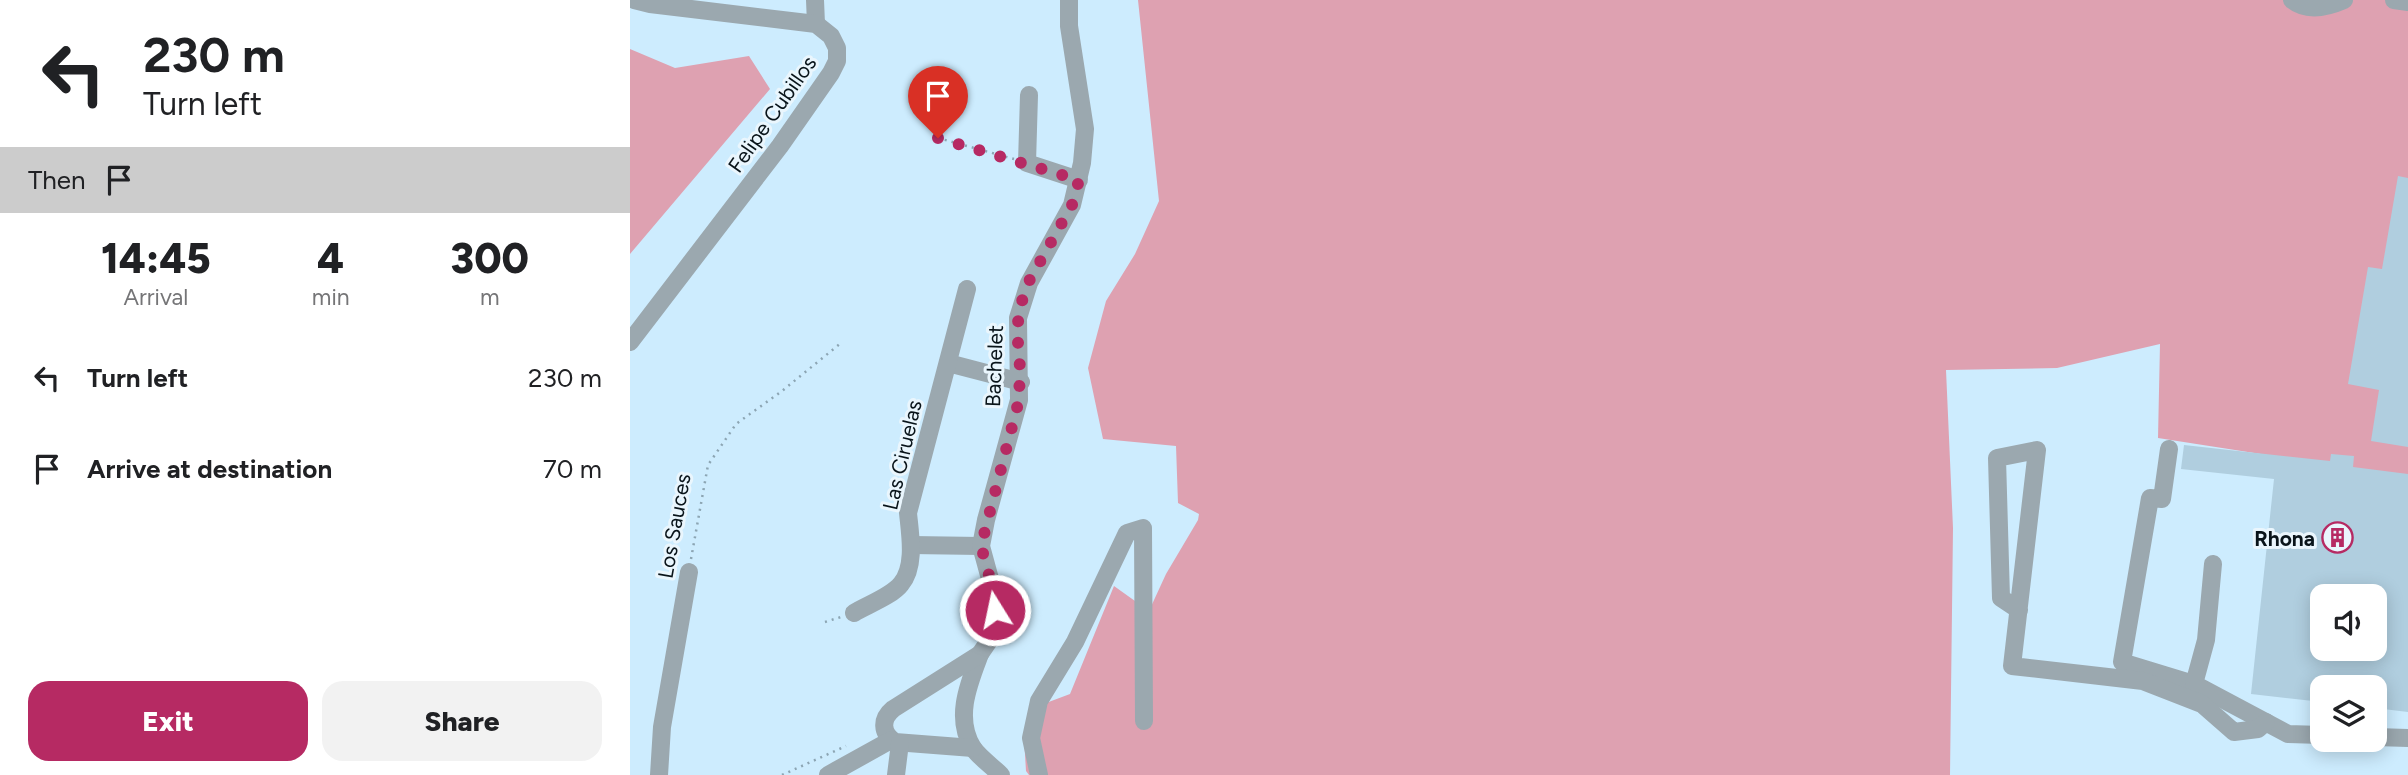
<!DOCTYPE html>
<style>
:root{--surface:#fff;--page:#f2f2f2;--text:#202124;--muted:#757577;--accent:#b62a63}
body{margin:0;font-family:Figtree,sans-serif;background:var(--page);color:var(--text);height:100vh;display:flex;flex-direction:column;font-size:26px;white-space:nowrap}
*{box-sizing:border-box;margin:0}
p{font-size:23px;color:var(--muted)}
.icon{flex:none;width:38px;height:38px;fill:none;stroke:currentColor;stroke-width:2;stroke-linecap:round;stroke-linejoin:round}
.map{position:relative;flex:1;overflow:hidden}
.details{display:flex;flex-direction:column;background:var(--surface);width:630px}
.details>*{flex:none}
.guide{background:#fff;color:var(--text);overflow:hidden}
.fabs{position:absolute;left:1680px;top:584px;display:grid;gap:14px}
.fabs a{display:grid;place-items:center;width:77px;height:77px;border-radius:14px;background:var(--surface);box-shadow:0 4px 18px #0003;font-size:35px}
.pin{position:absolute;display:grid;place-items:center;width:60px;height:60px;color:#fff;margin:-72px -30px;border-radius:50% 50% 50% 0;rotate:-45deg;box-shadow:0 0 7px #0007}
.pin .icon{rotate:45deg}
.me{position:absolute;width:77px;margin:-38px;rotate:350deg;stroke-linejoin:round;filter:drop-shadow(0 0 5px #0008)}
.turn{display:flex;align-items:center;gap:24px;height:147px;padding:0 28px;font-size:32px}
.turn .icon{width:91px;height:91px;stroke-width:2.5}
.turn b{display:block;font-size:49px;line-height:60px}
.then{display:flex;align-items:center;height:66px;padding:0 28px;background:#0003;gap:14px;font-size:26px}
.eta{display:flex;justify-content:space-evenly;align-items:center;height:119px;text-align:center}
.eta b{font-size:42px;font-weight:800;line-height:49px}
.primary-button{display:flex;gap:14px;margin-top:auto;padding:14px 28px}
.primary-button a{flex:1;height:80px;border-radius:21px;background:var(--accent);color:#fff;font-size:28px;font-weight:800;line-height:80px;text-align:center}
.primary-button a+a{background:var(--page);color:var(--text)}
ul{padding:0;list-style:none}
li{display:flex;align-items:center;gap:21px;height:91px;padding:0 28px}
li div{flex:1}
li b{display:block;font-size:26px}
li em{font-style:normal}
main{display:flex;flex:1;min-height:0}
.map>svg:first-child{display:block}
.green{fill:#dea1b1}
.building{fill:#b0cedf;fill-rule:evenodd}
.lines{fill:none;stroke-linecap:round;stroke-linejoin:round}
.path{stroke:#8ca5b3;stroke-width:2.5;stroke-dasharray:2 5;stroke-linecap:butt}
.minor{stroke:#9ba8af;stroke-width:18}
.route{stroke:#b62a63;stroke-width:12;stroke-dasharray:0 21.6}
.labels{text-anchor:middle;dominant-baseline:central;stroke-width:6;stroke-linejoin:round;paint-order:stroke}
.street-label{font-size:21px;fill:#09141a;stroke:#eaf6fd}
.poi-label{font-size:21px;font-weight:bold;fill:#09141a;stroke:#eaf6fd;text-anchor:end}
</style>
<main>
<section class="details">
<div class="guide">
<div class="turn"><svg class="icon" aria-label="left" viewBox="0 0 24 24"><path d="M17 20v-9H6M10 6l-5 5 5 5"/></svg><div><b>230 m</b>Turn left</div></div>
<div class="then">Then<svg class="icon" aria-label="arrive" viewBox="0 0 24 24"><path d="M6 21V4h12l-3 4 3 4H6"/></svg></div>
</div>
<div class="eta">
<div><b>14:45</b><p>Arrival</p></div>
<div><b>4</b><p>min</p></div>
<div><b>300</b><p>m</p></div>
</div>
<ul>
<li><svg class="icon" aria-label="left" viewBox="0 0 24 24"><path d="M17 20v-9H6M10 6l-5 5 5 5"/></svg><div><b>Turn left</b></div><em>230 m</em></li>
<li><svg class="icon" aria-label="arrive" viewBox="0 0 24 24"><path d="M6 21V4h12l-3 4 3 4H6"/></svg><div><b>Arrive at destination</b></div><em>70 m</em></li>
</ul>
<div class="primary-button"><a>Exit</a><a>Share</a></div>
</section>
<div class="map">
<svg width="1778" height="775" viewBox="0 0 1778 775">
<rect width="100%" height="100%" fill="#cdecfe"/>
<!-- green -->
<g class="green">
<path d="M508,0H1778V477L1528,438L1530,344L1427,368L1316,370L1323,528L1320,775H399L396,771L394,738L416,703L440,694L484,586L505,601L507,637L536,574L568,520L569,514L548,503L546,446L473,439L458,368L476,301L505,254L529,201Z"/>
<path d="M0,49L45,68L119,56L140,89L0,254Z"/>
</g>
<!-- building -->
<g class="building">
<path d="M1768,176L1778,178V447L1741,441L1749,390L1718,384L1738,267L1752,269Z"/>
<path d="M1554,445L1700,461L1701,454L1724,456L1723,467L1778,474V712L1745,708V688H1692V702L1621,694L1644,479L1551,469ZM1692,597H1745V649H1692Z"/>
</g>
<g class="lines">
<!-- path -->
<g class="path">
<path d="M308,138L384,159"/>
<path d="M61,559L78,465L106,424L152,391L211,343"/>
<path d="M195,622L211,617"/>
<path d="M152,775L216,746"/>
</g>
<!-- minor -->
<g class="minor">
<path d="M185,0L186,24"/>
<path d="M1662,0C1677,12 1698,7 1714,0"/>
<path d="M1764,0L1778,2"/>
<path d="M399,95L397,163L449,180"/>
<path d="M0,342L150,146L201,73L207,61V48L201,36L186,24L20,4L4,0"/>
<path d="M318,363L391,382"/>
<path d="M1539,449L1532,499L1520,498L1492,662L1564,684"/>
<path d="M281,545L351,546"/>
<path d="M1583,564L1576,640L1564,684L1658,734L1692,735"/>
<path d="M1389,610L1371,598L1367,458L1407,450L1382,666L1513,681L1572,704L1604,732L1628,729L1636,722"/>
<path d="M224,613C237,605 262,596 271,584C286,566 280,534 278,513L337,289"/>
<path d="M350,654C339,683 324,718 343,748C350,758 363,767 371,775"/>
<path d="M1745,737L1778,738"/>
<path d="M343,748L265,742C251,733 251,719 263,709L350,654L365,632L363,590L351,546L356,520L389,400L388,318L399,283L442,205L452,163L455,129L439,26V0"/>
<path d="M29,775L32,727L59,572"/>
<path d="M198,775L261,740"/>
<path d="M266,775L270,743"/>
<path d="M409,775L401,738L409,701L445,642L497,533L513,528L514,721"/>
</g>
</g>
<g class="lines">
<!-- route -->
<path class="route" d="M308,138L449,180L442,205L398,283L390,307L387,330L390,368L389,400L351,546L363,590L365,610"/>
</g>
<!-- icons -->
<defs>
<symbol id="building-ring" viewBox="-11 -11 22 22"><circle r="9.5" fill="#eaf6fd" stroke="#b62a63" stroke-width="1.5"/><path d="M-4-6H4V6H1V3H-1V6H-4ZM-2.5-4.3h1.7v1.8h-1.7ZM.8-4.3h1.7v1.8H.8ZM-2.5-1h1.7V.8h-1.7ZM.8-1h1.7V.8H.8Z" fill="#b62a63"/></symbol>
</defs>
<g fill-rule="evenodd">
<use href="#building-ring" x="1690" y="520" width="35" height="35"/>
</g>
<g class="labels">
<!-- street labels -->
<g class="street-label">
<text transform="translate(142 114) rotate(-55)">Felipe Cubillos</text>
<text transform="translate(364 366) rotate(-88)">Bachelet</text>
<text transform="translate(272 455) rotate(-77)">Las Ciruelas</text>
<text transform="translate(44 526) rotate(-80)">Los Sauces</text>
</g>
<!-- poi labels -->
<g class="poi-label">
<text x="1685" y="538">Rhona</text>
</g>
</g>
</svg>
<div class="fabs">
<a><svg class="icon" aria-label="sound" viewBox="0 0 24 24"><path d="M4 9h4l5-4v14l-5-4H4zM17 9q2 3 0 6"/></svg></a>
<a><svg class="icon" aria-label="layers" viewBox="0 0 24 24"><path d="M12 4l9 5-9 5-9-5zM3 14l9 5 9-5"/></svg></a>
</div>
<div class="pin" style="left:308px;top:138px;background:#d93025"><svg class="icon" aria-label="arrive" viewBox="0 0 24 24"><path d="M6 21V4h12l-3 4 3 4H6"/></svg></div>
<svg class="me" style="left:365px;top:610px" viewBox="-20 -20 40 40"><circle r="17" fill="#b62a63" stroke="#fff" stroke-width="3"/><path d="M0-11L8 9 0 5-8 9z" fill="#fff"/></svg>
</div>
</main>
